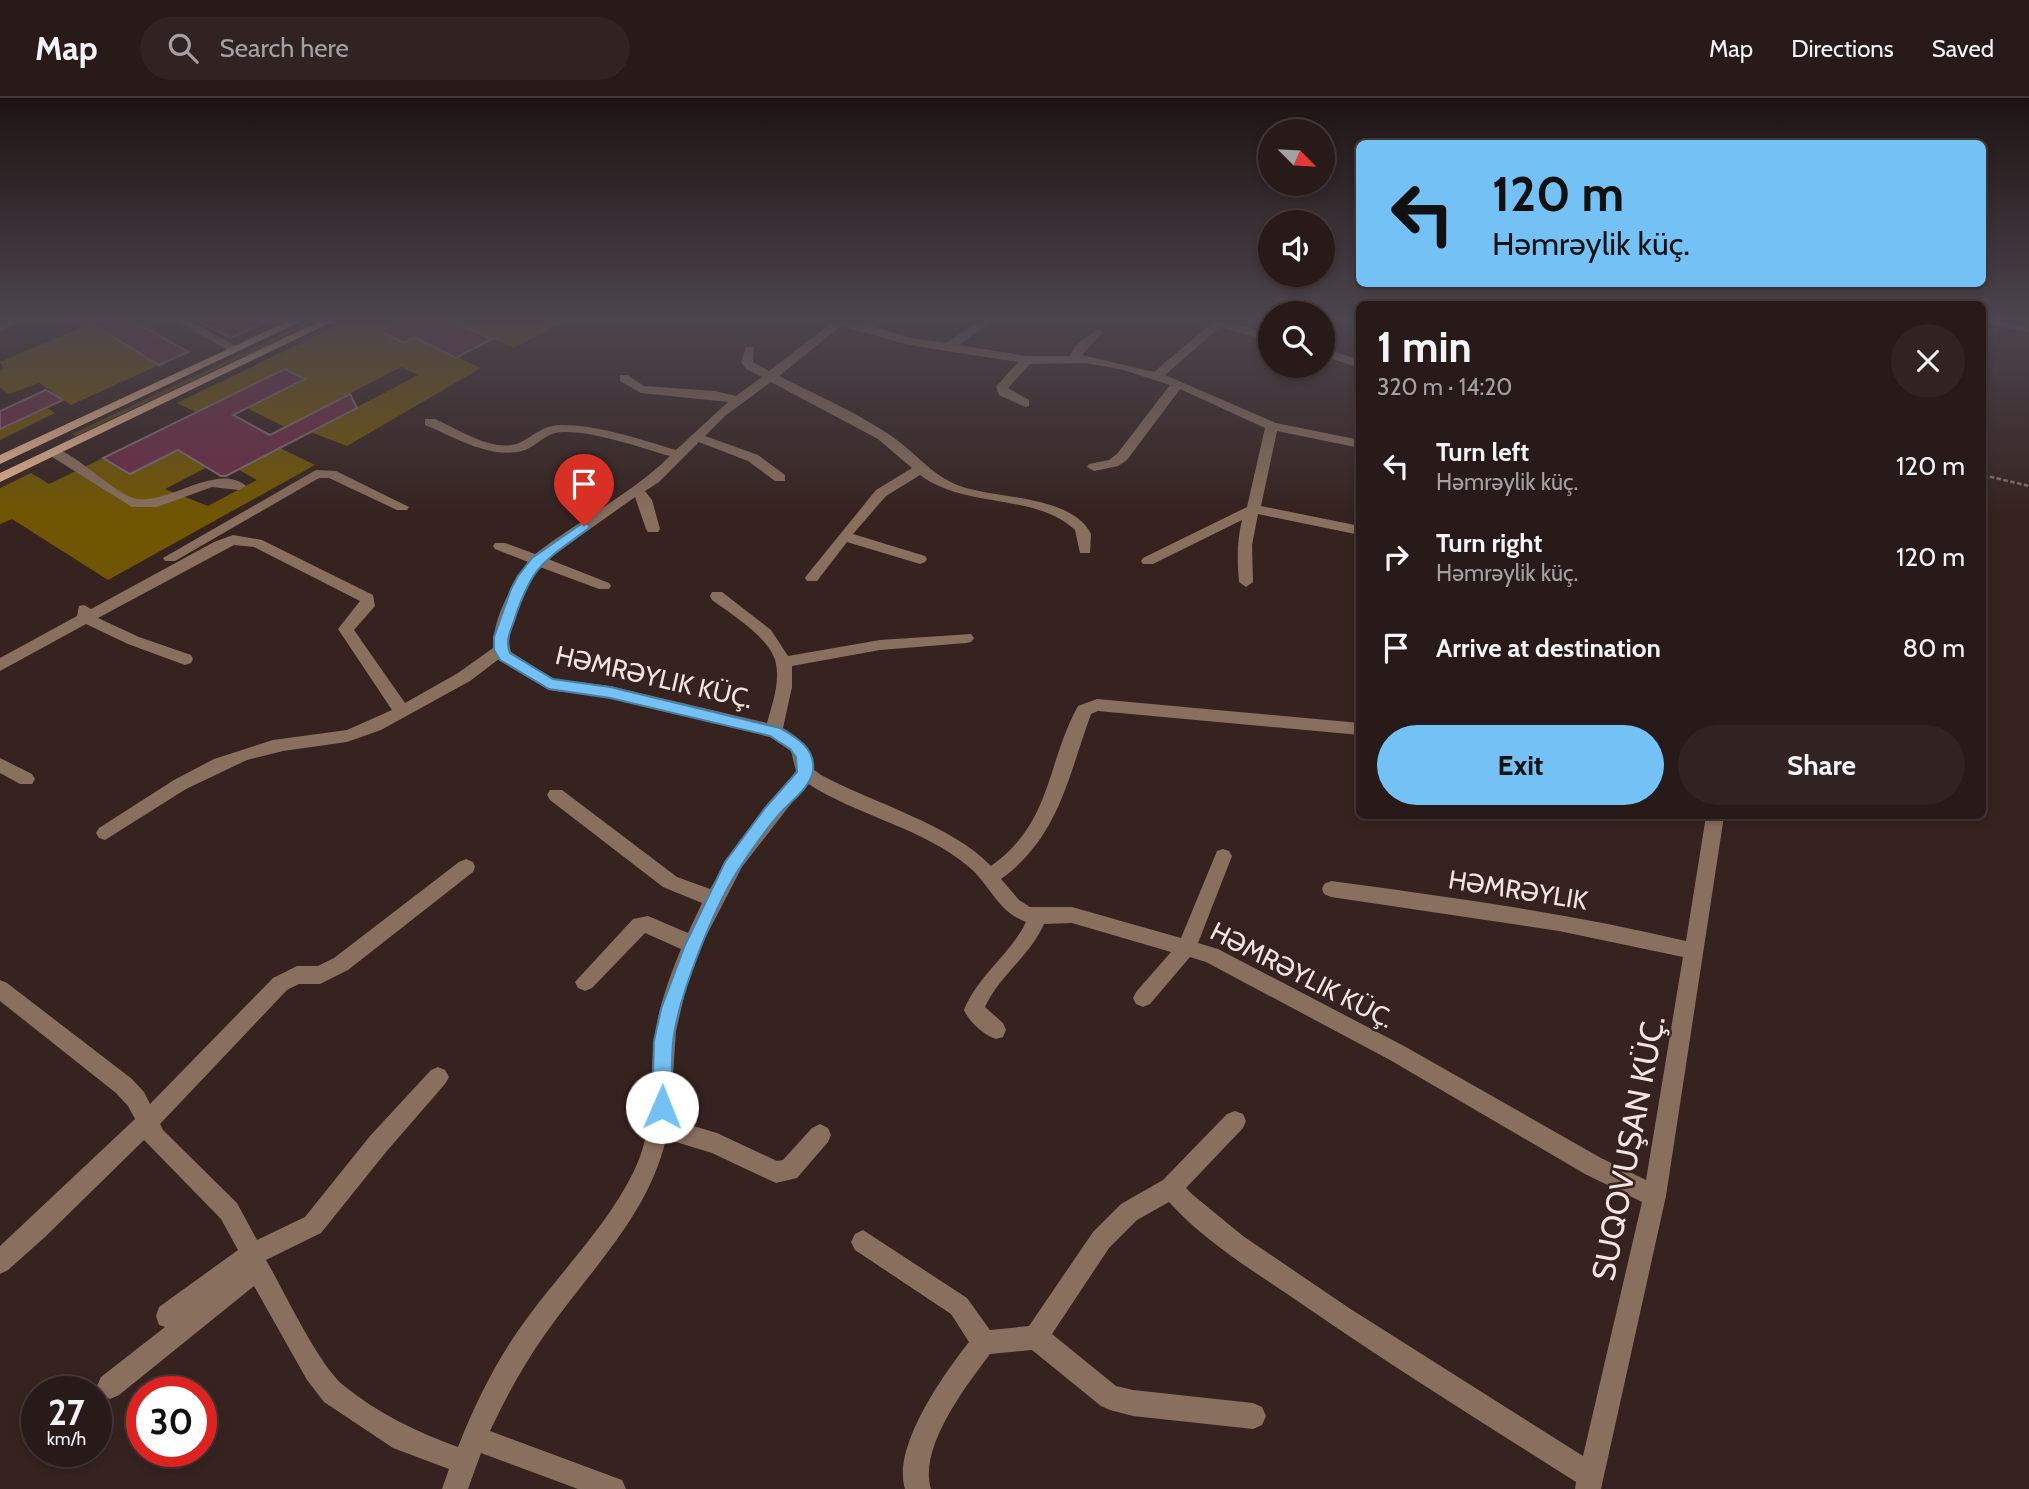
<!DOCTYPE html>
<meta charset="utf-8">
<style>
:root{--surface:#281a18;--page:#302321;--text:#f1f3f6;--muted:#a5a1a2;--line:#443837;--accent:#73c1f5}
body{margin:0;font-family:Cabin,sans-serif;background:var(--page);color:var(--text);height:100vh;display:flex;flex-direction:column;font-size:26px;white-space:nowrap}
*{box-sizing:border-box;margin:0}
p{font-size:23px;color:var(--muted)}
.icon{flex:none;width:38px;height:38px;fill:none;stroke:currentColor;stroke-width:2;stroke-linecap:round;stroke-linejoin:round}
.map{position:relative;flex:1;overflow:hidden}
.drawer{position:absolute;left:1356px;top:203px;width:630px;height:518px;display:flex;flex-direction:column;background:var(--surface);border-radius:10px;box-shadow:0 4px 10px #0003,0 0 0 2px var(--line)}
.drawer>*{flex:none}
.hud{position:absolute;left:1356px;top:42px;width:630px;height:147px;border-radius:10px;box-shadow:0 4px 10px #0003,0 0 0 2px var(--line);background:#73c1f5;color:#111;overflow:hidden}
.needle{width:46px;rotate:114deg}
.tools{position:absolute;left:1258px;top:21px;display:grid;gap:14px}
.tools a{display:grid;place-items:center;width:77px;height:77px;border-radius:50%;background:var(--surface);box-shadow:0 4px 10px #0003,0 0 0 2px var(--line);font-size:35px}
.speed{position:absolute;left:21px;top:1278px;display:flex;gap:14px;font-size:35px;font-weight:700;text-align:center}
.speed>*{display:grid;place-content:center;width:91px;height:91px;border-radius:50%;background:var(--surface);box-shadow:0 4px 10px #0003,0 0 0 2px var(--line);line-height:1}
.speed small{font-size:18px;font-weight:400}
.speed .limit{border:10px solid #d22;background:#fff;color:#111}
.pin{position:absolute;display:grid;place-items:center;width:60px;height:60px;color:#fff;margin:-72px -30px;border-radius:50% 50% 50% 0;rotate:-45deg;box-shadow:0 0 7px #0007}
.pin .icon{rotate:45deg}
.me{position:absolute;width:77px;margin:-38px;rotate:1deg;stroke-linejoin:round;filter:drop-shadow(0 0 5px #0008)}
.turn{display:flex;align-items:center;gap:24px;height:147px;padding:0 21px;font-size:32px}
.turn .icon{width:91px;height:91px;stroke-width:2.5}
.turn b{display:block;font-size:49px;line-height:60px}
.round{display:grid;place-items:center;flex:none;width:74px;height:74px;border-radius:37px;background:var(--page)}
.summary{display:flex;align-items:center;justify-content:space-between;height:119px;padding:0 21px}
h1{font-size:42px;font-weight:700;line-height:52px}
.button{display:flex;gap:14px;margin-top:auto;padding:14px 21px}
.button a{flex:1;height:80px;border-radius:42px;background:var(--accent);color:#111;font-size:28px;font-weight:700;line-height:80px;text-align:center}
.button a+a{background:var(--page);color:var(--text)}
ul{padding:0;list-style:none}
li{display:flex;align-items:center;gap:21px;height:91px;padding:0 21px}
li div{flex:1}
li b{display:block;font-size:26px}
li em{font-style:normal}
header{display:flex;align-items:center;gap:42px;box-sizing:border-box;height:98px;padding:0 35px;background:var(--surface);border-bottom:2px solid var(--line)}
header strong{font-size:33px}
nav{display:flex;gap:38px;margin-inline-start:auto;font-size:24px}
.search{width:490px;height:63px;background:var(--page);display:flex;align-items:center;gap:18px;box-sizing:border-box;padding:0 24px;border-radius:38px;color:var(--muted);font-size:26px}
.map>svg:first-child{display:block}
.green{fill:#58471b}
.forest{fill:#705603}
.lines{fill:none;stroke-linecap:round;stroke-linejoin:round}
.stream{stroke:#7a4877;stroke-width:4.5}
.building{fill:#6c2d45;stroke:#816a71;stroke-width:2}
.path{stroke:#837370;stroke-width:2.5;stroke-dasharray:4.5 2.5;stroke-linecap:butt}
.minor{fill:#896f5d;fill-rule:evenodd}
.major{fill:#eab68f;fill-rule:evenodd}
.route{fill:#73c1f5;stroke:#4b7d9f;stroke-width:2}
.labels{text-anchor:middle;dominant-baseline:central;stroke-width:5;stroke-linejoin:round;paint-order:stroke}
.street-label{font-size:26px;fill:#f1e4e2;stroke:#362320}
.near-street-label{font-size:32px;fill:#f1e4e2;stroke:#362320}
</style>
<header>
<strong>Map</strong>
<div class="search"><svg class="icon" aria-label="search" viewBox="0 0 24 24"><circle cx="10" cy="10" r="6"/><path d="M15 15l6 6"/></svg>Search here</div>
<nav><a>Map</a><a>Directions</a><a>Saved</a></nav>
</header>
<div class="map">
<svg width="2029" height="1391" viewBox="0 0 2029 1391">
<rect width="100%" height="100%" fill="#362320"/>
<!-- green -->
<path class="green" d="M310,223H318L76,338L72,336Z"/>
<!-- forest -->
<g class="forest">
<path d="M75,223H105L99,225L155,236L170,243L142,256L159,267L71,307L39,285L9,296L0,290V273L4,271L0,264L82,229Z"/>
<path d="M346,223H398L379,232L403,244L414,239L481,270L347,348L310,334L418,277L401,269L285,329L247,310L304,281L285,271L196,314L177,305Z"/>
<path d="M449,223H564L514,250L476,233L463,239L439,228Z"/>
<path d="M46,309L55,315L0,342V331Z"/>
<path d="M241,321L262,341L165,391L208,408L257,382L239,372L280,350L315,367L108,482L12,421L0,426V390L31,375L49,386L103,360L130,376Z"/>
</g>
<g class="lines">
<!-- stream -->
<path class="stream" d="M1983,223L2029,232"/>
</g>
<!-- building -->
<g class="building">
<path d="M87,223H134L188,254L159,267Z"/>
<path d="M197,223H268L231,240Z"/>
<path d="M398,223H453L492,241L456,260L414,239L404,245L378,232Z"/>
<path d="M285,271L305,281L233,317L270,337L350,296L357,310L226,378H221L178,352L130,376L103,360Z"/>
<path d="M46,292L63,302L0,331V313Z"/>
</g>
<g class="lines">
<!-- path -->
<path class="path" d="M1983,377L2029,388"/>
<!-- minor -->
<g class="minor">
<path d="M7,223H23L0,232V225Z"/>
<path d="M176,223H190L242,251L232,254Z"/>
<path d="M834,223L865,226L911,240L946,245L979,223H991L959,247L1027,258H1070L1075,248L1097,231L1103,234L1082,257L1154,274L1214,223H1225L1270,236V243L1220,229L1165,277L1276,325L1360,342V350L1277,333L1261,408L1360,428V437L1258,416L1252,447L1253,484L1246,489L1239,484C1237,463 1237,442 1242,422L1153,466H1143L1141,463L1143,460L1247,409L1265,330L1180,291L1127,362L1118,368L1094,373L1087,369L1089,366L1109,362L1117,356L1170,287L1120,271L1085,265L1030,266L1008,290L1029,302V308L1025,309L999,297L996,289L1018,264L909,247L841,228L779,278C815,296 853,313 887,335C914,352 930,377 960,388C996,401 1072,397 1091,436L1090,455H1080L1075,432C1037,395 965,411 920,377L886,398L853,436L925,458L927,461L925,464L920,466L847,444L817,483H807L805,480L807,477L876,392L912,370L878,341L771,284L726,317L705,338L758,357L785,377V383H775L748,363L699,344L659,384L645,393L652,402L660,431L658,434H648L646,431L635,399L548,461L609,485L611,488L609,491H599L540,469C526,488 503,531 511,554L553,581L610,588L767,625C772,607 780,585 776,566C772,541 731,516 712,502L710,498L712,494H722L771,532L788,558L880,542L971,536L974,540L971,544L966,545L880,552L792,568V589L783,630C800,640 811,651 813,671L821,677C871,704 954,728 991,768C1052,725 1046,666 1078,608L1097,601L1360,625V637L1098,613L1091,616C1068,679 1059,739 1001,781L1019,802L1030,809H1072L1181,840L1217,753L1223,751L1229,753L1232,758L1198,845L1218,851L1404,948L1601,1060L1646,1082L1683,859L1559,833L1331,799L1324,796L1322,791L1324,786L1331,783C1450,799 1569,815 1686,843L1706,718H1724L1666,1098L1601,1391H1575L1576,1384C1483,1325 1390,1267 1299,1204C1254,1173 1206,1145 1169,1104L1137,1122L1109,1150L1052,1236L1116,1288L1133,1292L1253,1305L1262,1309L1266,1318L1262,1327L1253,1331L1133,1318L1110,1312L1101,1308L1032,1252L990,1256C966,1288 918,1350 931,1391H905C892,1349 943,1277 969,1244L951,1216L855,1152L851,1144L855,1136L863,1132L967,1200L990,1232L1029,1228L1093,1134L1121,1106L1163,1082L1227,1016L1235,1013L1243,1016L1246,1023L1243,1030L1186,1090L1193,1097L1243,1138L1349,1210L1583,1358L1642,1104L1585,1076L1390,962L1206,864L1190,859L1150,906L1143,909L1136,906L1133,900L1136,894L1171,854L1072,825L1044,826C1030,858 999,878 985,909L1003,925L1006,932L1003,939L996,941C984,937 969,924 964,912C979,876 1010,857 1026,824C998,814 990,787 969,769C922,729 857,718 807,685L742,769L702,846L686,890L676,933L670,1021L717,1035L777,1063L783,1062L812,1030L820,1026L828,1030L831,1037L828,1044L797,1080L776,1085L712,1055L666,1041C648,1118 590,1172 546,1235C524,1266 506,1299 490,1333L622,1382L626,1391H578L481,1355L468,1391H442L449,1371L393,1350L324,1304L307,1282L254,1188L119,1297L110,1301L101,1297L97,1288L101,1279L165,1229L159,1227L156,1218L159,1209L238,1152L221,1121L144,1042L45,1139L8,1172L0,1176V1148L135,1021L128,1008L116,995L0,903V882L7,885L132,981L144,994L150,1006L273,880L297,868H318L334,860L459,764L466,761L473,764L475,769L473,774L348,872L320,886H299L287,892L160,1026L163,1032L237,1105L257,1142L305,1119L370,1038L431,972L438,969L445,972L449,979L445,986L386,1054L321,1135L266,1162C284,1193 318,1266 343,1287C377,1315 417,1334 458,1349C476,1303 500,1255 531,1215C566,1168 608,1126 634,1073C655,1031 649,982 655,937C659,907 670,878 681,851L645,835L592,890L585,893L578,890L575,884L633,821L648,818L688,835L702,805L663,789L550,702L547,697L550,692H562L677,779L710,791L743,740L796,673L791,653L769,638L610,600L549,592L499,561L470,583L381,632L347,644L283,653L247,662L186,691L105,742L99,740L96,735L99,730L174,682L214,661L273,642L347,632L392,612L338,531L360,503L254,449L234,447L98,520L139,539L191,557L193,561L191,565L185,567L128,546L86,526L0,573V560L77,518L79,508L84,507L91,511L214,444L233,437L262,442L373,497L375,508L354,532L405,605L458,575L493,550C493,519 511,489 528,464L495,451L493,448L495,445H505L535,456C579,422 630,397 670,358C641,350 583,329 555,335C543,338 534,350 522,353C489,361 455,339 425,327V321H435C458,331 496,357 521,344C535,337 544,327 560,327C600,327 638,341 676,352L728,304L641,295L620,283V277H628L644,288L715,293L736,298L762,279L746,271L741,264L746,249H754L753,264L769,273Z"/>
<path d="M1323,250L1360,262V270L1323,258Z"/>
<path d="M54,350C79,357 115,397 137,401C169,406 218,364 246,388L239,392L212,389L157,409H132L49,357L47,354Z"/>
<path d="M316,372L336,373L409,409L407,412H397L329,380H319L175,463H165L163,460Z"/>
<path d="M0,660L32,676L35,681L32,686H20L0,675Z"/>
</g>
<!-- major -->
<g class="major">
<path d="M288,223H302L0,366V357Z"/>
<path d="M320,223H334L0,384V375Z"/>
</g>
</g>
<!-- sky -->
<linearGradient id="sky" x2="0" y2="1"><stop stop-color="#1e1312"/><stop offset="0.53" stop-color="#4c454e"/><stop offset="1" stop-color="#4c454e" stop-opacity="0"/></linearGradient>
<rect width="2029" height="417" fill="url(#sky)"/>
<!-- route -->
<path class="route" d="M584,424L590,428L588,431C543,464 532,467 514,523C510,534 505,544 510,555L553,581L610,589L780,630C796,639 816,650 813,673C810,691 788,705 777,719C763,735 751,753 739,771C715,807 677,901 673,945C671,966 672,988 672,1009L669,1015L662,1018L655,1015L652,1009L654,943L661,911L685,847L725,764L765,710L797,674L796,659L790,651L770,638L610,600L549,591L500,562L494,552V539L511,491L518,478L532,460Z"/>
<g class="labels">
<!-- street labels -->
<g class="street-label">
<text transform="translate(654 579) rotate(13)">HƏMRƏYLIK KÜÇ.</text>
<text transform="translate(1518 792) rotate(9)">HƏMRƏYLIK</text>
<text transform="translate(1302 877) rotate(27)">HƏMRƏYLIK KÜÇ.</text>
</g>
<!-- near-street labels -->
<g class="near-street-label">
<text transform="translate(1628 1050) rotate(-79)">SUQOVUŞAN KÜÇ.</text>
</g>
</g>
</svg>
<div class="tools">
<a><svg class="needle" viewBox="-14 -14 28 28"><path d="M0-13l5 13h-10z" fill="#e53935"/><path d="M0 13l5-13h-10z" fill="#a5a1a2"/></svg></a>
<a><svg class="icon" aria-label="sound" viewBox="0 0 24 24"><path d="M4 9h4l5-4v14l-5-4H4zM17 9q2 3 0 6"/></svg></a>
<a><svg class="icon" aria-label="search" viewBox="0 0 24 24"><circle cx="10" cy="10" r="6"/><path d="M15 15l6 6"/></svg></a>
</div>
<div class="speed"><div>27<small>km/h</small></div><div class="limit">30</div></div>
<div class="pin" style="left:584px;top:428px;background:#d93025"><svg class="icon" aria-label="arrive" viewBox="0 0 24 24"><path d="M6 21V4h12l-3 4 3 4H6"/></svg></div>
<svg class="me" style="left:662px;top:1009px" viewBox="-20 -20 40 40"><circle r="19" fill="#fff"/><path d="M0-13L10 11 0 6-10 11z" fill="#73c1f5"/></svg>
<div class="hud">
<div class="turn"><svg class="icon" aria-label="left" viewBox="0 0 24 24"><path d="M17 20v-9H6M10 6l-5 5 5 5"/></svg><div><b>120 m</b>Həmrəylik küç.</div></div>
</div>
<section class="drawer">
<div class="summary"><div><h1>1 min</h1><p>320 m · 14:20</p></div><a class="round"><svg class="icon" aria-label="close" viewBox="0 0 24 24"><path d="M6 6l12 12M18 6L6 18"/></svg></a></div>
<ul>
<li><svg class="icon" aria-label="left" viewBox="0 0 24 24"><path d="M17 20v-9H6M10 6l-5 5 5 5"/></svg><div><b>Turn left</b><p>Həmrəylik küç.</p></div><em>120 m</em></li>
<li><svg class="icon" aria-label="right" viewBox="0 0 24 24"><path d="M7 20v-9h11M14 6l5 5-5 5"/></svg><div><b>Turn right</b><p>Həmrəylik küç.</p></div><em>120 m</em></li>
<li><svg class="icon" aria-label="arrive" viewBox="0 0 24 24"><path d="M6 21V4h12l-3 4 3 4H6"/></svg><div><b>Arrive at destination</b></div><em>80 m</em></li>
</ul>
<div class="button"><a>Exit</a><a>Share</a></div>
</section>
</div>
